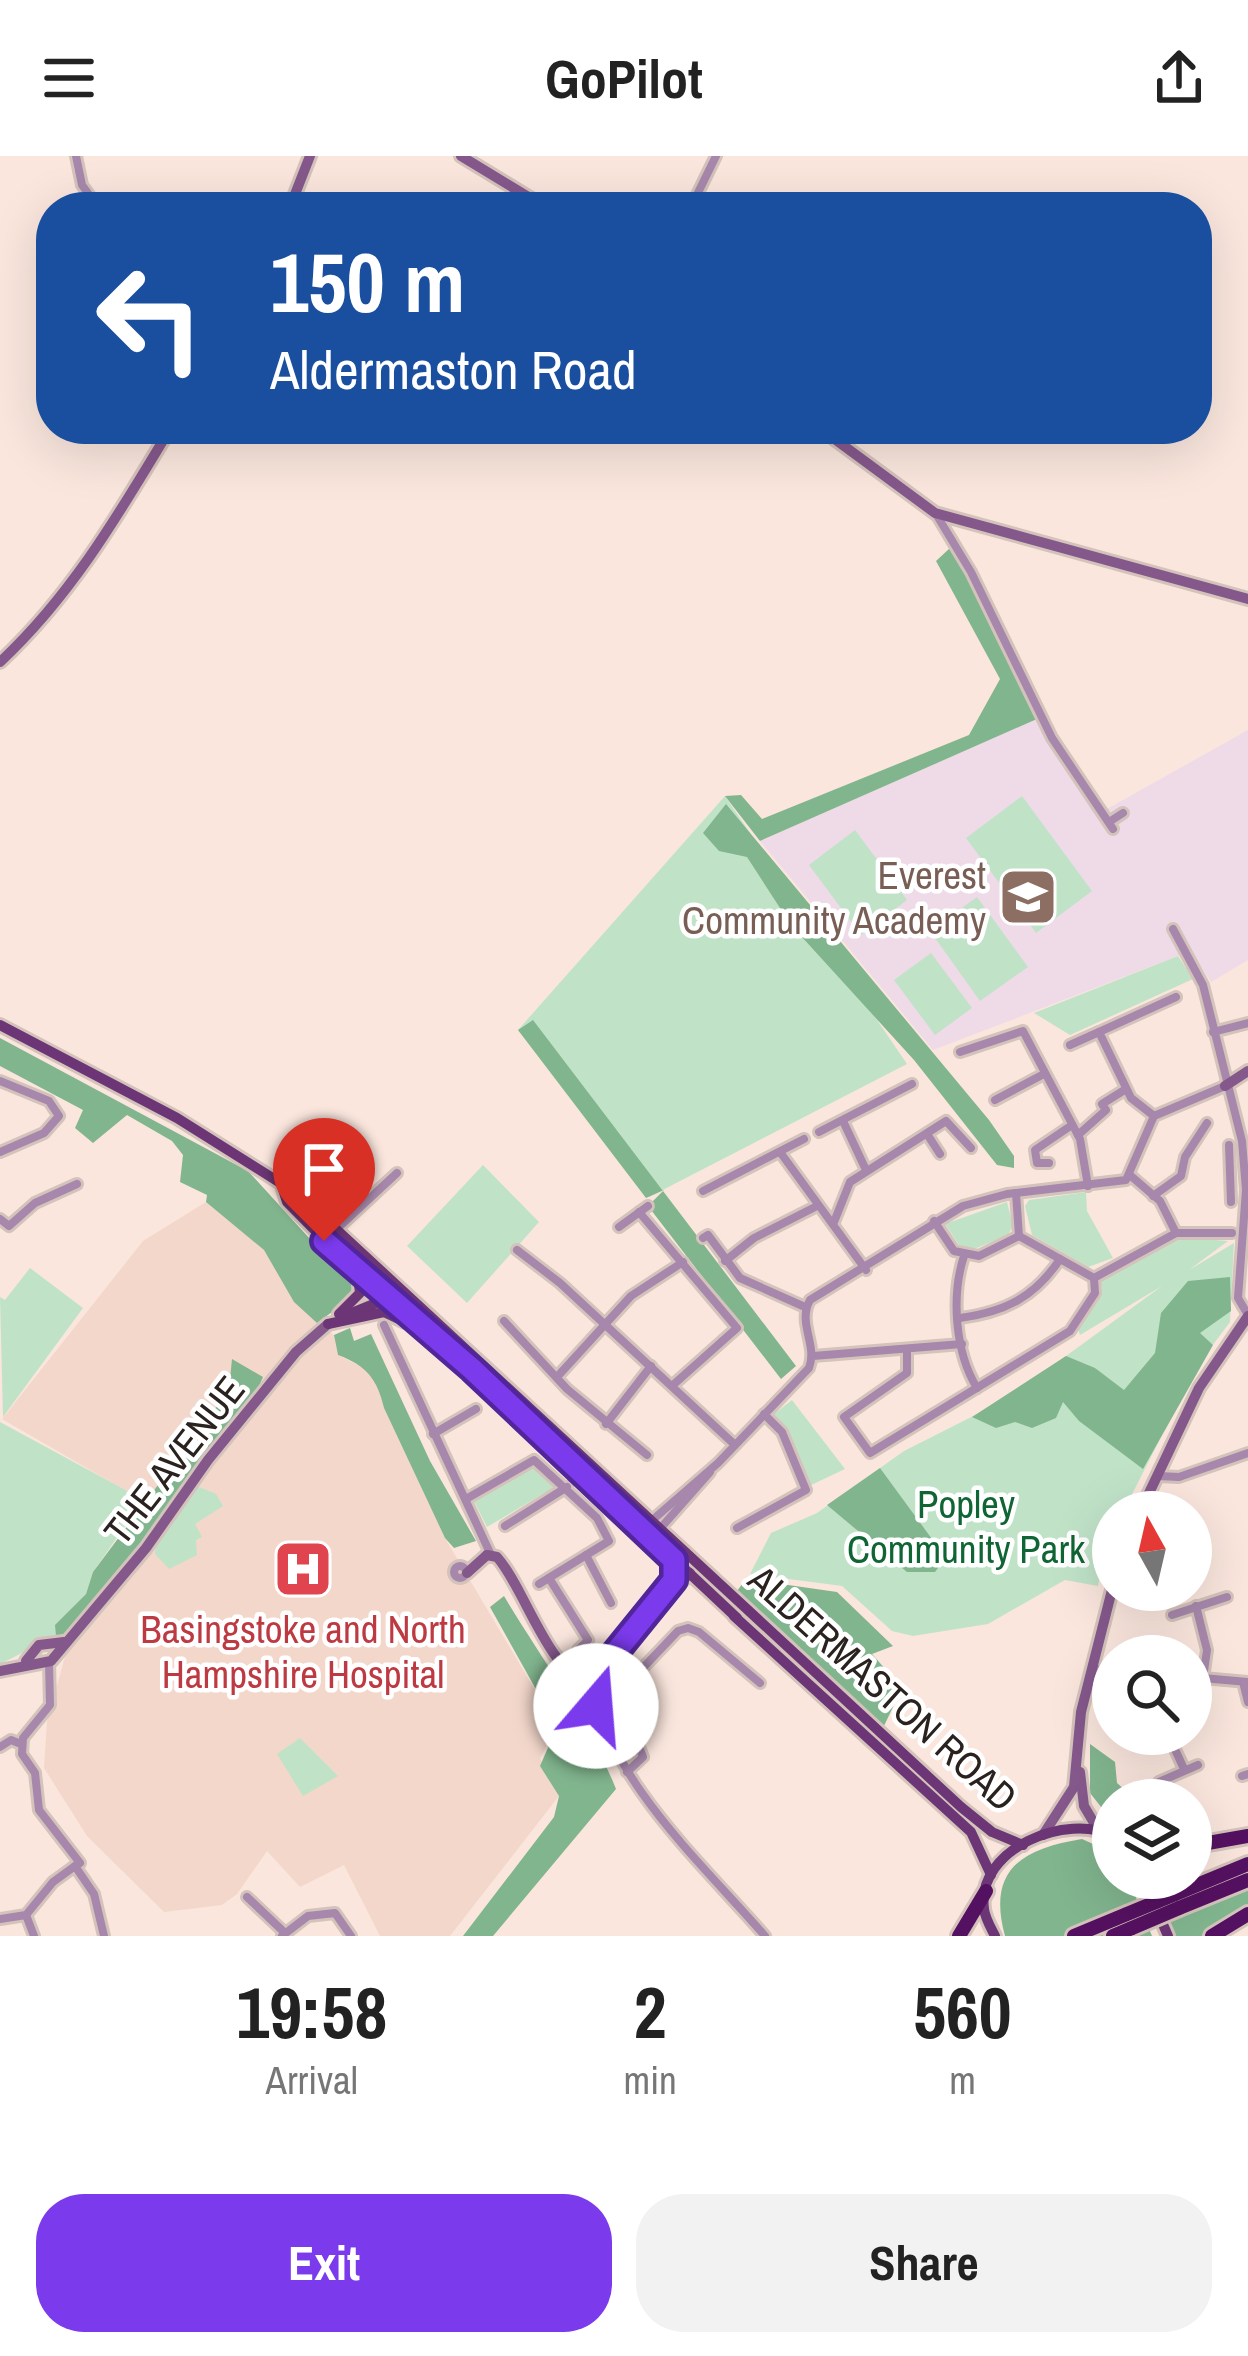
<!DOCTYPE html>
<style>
:root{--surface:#fff;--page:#f2f2f2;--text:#222;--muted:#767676;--accent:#7c3aed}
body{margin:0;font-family:"Archivo Narrow",sans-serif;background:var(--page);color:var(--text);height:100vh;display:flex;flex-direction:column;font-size:45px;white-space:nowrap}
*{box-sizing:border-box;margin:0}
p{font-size:39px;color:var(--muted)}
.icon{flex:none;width:66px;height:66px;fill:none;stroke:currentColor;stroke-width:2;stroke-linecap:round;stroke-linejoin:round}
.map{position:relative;height:1780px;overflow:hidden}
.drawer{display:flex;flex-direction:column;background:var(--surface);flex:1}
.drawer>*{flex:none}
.banner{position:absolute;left:36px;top:36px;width:1176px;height:252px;border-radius:48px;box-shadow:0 12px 48px #0002;background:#1a4fa0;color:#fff;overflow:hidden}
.needle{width:78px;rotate:352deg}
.controls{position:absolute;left:1092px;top:1335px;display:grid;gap:24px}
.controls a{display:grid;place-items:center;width:120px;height:120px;border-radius:50%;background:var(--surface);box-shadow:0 12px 48px #0002;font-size:60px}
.pin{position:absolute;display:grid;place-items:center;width:102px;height:102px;color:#fff;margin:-123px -51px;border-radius:50% 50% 50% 0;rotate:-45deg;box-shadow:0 0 12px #0007}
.pin .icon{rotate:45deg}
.me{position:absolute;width:132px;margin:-66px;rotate:18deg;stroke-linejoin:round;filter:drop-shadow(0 0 9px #0008)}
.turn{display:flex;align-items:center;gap:42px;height:252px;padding:0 36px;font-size:54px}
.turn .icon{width:156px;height:156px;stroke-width:2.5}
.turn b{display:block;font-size:84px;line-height:102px}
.eta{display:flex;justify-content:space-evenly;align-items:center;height:204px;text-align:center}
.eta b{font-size:72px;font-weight:700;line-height:84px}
.primary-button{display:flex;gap:24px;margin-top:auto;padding:24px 36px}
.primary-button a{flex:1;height:138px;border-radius:48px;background:var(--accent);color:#fff;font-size:48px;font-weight:700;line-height:138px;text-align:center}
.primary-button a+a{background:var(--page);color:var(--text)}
header{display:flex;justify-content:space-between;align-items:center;height:156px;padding:0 36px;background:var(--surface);font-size:54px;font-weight:700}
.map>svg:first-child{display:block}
.built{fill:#f3d7cb}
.education{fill:#efdae8}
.green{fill:#c0e3c8}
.forest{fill:#81b58e}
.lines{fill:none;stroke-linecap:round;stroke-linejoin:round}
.street-casing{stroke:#d4c3bb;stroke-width:14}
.secondary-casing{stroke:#d4c3bb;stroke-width:16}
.primary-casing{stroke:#d4c3bb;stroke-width:16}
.highway-casing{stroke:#d4c3bb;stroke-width:20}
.street{stroke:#a788ac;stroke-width:8}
.secondary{stroke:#85588c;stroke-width:10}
.primary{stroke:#6c3575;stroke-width:10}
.highway{stroke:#551161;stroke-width:14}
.highway-bridge-casing{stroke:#d4c3bb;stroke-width:20;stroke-linecap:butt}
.highway-bridge{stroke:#551161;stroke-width:14}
.route-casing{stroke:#51269a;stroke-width:30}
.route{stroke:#7c3aed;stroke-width:21}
.labels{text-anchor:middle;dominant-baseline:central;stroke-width:9;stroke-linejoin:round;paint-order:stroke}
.education-label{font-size:39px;fill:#785e54;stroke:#fff;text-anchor:end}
.street-label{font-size:39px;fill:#29221f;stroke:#fff}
.park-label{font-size:39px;fill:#106534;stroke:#fff}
.health-label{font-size:39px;fill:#be3a42;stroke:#fff}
</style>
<header><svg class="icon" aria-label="menu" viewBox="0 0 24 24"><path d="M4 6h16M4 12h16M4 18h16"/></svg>GoPilot<svg class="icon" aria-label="share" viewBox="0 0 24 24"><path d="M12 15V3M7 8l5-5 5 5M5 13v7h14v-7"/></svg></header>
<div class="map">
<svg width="1248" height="1780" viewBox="0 0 1248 1780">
<rect width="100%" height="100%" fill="#fae6dd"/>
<!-- built -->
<path class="built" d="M206,1046L264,1094L317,1167L334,1179L338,1199L368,1214L379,1230L384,1252L445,1382L557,1571L540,1602L559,1640L450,1780H380L344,1709L300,1731L267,1695L237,1738L222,1749L164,1756L87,1680L44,1612L47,1565L65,1501L145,1405L130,1337L2,1263L143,1085Z"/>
<!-- education -->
<path class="education" d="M1037,563L1098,658L1248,574V804L1211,826L1193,798L1178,800L933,894L760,685Z"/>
<!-- green -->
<g class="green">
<path d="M725,640L907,908L649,1041L518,874Z"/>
<path d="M1022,640L1092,735L1036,777L966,682Z"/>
<path d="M855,674L907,744L861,779L809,709Z"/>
<path d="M977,741L1028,811L980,845L930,775Z"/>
<path d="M931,797L972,852L935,879L894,824Z"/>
<path d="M1178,800L1193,823L1070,879L1034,857Z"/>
<path d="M483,1009L539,1066L467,1147L407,1090Z"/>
<path d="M1086,1036L1087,1055L1113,1102L1088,1111L1032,1079L1025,1050L1029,1044Z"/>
<path d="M1007,1046L1013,1070L1008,1079L972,1094L961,1092L945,1068Z"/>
<path d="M1176,1081L1228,1085L1189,1114L1234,1087L1230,1166L1197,1210L1123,1356H1113L1098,1430L1065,1424L988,1468L913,1480L892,1475L842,1430L750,1418L771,1377L817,1357L904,1295L1007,1243L1162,1130L1080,1179L1078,1173L1102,1133L1099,1124Z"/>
<path d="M30,1112L83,1152L3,1261L0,1141L5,1144Z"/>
<path d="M792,1244L845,1313L807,1331L775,1266L774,1258Z"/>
<path d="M0,1266L131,1337L134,1357L93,1416L86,1438L56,1469V1480L0,1508Z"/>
<path d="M531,1307L553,1323V1332L487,1371L473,1343Z"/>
<path d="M197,1330L216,1338L223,1350L195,1368L202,1381L196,1384L197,1399L169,1413L155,1398L156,1387Z"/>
<path d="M300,1582L338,1620L303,1640L277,1598Z"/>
</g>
<!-- forest -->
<g class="forest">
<path d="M950,392L972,423L1037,563L760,685L725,640L741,639L762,663L969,579L1000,523L936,405Z"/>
<path d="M726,648L989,964L1014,1000V1012L997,1009L914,904L791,769L747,701L719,695L703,677Z"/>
<path d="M533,864L796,1210L781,1223L648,1050L664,1034L646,1042L518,874Z"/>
<path d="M0,882L248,1015L352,1129L351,1142L317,1167L294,1146L264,1094L206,1046L207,1039L180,1026L183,999L172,985L127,959L93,987L75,972L83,954L0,910Z"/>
<path d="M1230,1121L1231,1155L1200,1177L1213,1189L1143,1313L1079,1265L1063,1246L1056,1262L1032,1272L1015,1266L996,1272L972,1261L1066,1200L1095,1212L1124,1234L1155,1197L1161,1157L1188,1125Z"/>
<path d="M350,1172L354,1185L371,1178L430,1305L476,1385L454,1392L445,1382L384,1252C377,1223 367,1210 338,1199L334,1179Z"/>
<path d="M232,1203L263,1221L257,1235L89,1456L67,1477L56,1480L55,1469L86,1438L93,1416L229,1234Z"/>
<path d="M880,1312L940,1394L941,1408L935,1416H907L827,1349Z"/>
<path d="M746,1423L837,1436L893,1490L872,1498L902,1532L883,1572L737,1435Z"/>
<path d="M504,1440C542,1504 589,1565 616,1633L493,1780H463L554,1661L559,1640L540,1610L557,1571L490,1451Z"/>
<path d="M1090,1588L1115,1606L1117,1627L1136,1644H1113V1666L1090,1637Z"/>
<path d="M1082,1683L1113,1697V1722H1128L1152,1780H1005C987,1714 1021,1693 1082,1683Z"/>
<path d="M1248,1732V1752L1206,1780H1172L1167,1767Z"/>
</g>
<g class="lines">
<defs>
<g id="street">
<path d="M76,0L82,29L98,51"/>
<path d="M691,51L716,0"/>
<path d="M936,358L971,416L1052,582L1113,673"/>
<path d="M1109,666L1123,657"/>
<path d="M1173,773L1203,829L1242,985L1246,1034L1238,1142L1248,1159"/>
<path d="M1213,876L1248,867"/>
<path d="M1070,889L1099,876"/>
<path d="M960,896L1023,875L1080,983L1088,1030"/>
<path d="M0,925L49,945L59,960L44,977L0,996"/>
<path d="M995,944L1042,919"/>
<path d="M1154,960L1131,942L1099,876L1176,841"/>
<path d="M843,965L866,1014"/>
<path d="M819,976L912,928"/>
<path d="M927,978L940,998"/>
<path d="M1078,979L1106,954L1102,948L1126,933"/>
<path d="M1229,989L1231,1046"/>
<path d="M780,996L866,1114"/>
<path d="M1049,1007H1037L1035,994L1072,969"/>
<path d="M1131,1020L1160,1045L1176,1077"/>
<path d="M703,1035L804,983"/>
<path d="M1153,1040L1181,1020L1185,1001L1207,967"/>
<path d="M639,1056L737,1172L673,1229"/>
<path d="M0,1063L9,1070L35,1047L77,1028"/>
<path d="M934,1065L954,1095L979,1100L1019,1080L1016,1037"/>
<path d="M834,1066L850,1026L946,965L971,992"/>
<path d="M340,1070L397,1017"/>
<path d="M619,1071L648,1050"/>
<path d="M1019,1080L1094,1122"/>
<path d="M703,1082L708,1079L740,1122L805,1151"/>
<path d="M517,1094L560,1127L735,1289"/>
<path d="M964,1100C951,1140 955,1196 977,1232"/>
<path d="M725,1105L754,1082L817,1050"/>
<path d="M1094,1122L1176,1077H1232"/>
<path d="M960,1162C1005,1156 1035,1141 1060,1103"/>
<path d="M504,1165L567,1233L647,1299"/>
<path d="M384,1169L491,1399"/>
<path d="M907,1195V1217L844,1261L870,1297L1070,1175L1095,1137L1094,1122"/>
<path d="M813,1200L962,1188"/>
<path d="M557,1221L631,1140L683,1106"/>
<path d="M606,1268L651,1210"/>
<path d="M433,1278L476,1253"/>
<path d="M1158,1320L1179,1321L1248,1297"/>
<path d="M466,1343L534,1304L597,1362L609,1385L539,1428"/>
<path d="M505,1370L567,1331"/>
<path d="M737,1372L806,1334L782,1276L764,1258"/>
<path d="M641,1374L718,1307L809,1212C818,1189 797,1167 810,1144L963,1050L1007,1038L1126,1024L1154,960L1225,930"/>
<path d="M651,1383L710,1316"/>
<path d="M586,1399L611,1447"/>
<circle cx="460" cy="1416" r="6"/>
<path d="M549,1422L588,1484L578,1494"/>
<path d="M1196,1450L1207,1494L1203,1522"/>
<path d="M1172,1459L1227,1441"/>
<path d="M49,1506L50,1549L23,1582L22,1598L35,1617L39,1654L80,1707L75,1710L94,1738L104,1780"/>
<path d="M1093,1513L1113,1515"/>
<path d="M1191,1521L1248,1526"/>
<path d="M593,1524C605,1621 702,1707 765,1780"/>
<path d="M1243,1526L1248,1546"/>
<path d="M1168,1578L1184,1613"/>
<path d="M0,1591L11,1584L21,1588"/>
<path d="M627,1616L643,1601L618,1538L678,1475L688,1472L699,1476L760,1527"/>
<path d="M1242,1620L1248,1618"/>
<path d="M1159,1626L1198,1609"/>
<path d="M247,1741L285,1777"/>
<path d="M26,1759L34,1780"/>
<path d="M0,1763L26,1759L53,1726L75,1710"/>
<path d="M282,1780L308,1760L335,1757L351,1780"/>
</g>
<g id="secondary">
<path d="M461,0L545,51"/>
<path d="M290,51L310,0"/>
<path d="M821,273L935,357L1248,443"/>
<path d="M0,506C72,439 120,356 170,273"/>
<path d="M1225,930L1248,915"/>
<path d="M1140,1356L1199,1232L1248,1160"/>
<path d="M487,1399L497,1401C524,1431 549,1517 587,1525L598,1521L613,1496L690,1417"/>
<path d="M467,1417L487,1399"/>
<path d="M26,1505L39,1489L64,1486"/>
<path d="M0,1515L51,1505L146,1392L208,1304L296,1196L328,1168"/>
<path d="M1080,1616L1084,1650L1097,1672"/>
<path d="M1043,1679L1074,1631L1081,1556L1113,1430"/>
</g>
<g id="primary">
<path d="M0,869L177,962L298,1038L961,1651L992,1676L1023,1689"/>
<path d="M283,1033L287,1046L358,1118L472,1213L737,1462"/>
<path d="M362,1105L389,1135L387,1141"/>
<path d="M339,1158L360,1137L358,1120"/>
<path d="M347,1159L391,1141"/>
<path d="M328,1168L384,1156L405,1166"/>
<path d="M734,1460L971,1676L991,1719"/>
<path d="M1143,1722L1168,1780"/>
<path d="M995,1780C991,1772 985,1762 984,1753C976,1692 1068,1656 1113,1680"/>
</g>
<g id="highway">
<path d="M1191,1690L1248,1680"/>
<path d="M1173,1739L1248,1708"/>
<path d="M1179,1752L1248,1724"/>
<path d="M959,1780L986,1735"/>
<path d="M1074,1780L1127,1758"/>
<path d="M1113,1780L1132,1772"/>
<path d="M1212,1780L1248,1758"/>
</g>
</defs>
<!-- street casing -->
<use href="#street" class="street-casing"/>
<!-- secondary casing -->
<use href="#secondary" class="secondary-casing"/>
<!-- primary casing -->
<use href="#primary" class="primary-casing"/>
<!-- highway casing -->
<use href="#highway" class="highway-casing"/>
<!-- street -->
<use href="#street" class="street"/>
<!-- secondary -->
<use href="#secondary" class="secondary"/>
<!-- primary -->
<use href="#primary" class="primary"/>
<!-- highway -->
<use href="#highway" class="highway"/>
<defs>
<g id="highway-bridge">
<path d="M1127,1758L1173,1739"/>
<path d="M1132,1772L1179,1752"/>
</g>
</defs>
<!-- highway-bridge casing -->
<use href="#highway-bridge" class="highway-bridge-casing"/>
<!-- highway-bridge -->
<use href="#highway-bridge" class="highway-bridge"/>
</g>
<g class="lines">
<defs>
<path id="route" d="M324,1085L472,1213L674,1404V1424L593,1524L596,1550"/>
</defs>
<!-- route casing -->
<use href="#route" class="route-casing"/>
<!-- route -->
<use href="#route" class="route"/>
</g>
<!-- icons -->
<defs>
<symbol id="school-square" viewBox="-11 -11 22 22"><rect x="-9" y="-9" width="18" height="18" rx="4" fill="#8d6e63" stroke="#fff"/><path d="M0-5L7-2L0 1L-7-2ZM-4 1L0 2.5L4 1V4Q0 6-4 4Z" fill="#fff"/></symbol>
<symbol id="hospital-square" viewBox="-11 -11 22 22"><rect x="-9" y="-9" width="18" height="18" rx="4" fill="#e0444e" stroke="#fff"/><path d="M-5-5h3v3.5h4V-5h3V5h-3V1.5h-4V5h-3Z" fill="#fff"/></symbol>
</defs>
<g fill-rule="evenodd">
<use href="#school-square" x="995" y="708" width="66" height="66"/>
<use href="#hospital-square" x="270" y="1380" width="66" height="66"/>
</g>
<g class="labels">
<!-- education labels -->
<g class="education-label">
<text x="986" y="719">Everest<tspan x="986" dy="45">Community Academy</tspan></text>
</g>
<!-- street labels -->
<g class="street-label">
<text transform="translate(174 1304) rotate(-52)">THE AVENUE</text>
<text transform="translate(883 1532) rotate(42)">ALDERMASTON ROAD</text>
</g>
<!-- park labels -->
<g class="park-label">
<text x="966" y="1348">Popley<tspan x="966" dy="45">Community Park</tspan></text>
</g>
<!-- health labels -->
<g class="health-label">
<text x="303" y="1473">Basingstoke and North<tspan x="303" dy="45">Hampshire Hospital</tspan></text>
</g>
</g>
</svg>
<div class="controls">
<a><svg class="needle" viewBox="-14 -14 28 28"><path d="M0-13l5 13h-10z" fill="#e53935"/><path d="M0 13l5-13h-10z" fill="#767676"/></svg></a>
<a><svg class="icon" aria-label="search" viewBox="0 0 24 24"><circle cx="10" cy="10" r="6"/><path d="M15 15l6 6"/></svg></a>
<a><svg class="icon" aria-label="layers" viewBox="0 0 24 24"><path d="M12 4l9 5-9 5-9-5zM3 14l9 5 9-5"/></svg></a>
</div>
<div class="pin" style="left:324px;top:1085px;background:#d93025"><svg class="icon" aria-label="arrive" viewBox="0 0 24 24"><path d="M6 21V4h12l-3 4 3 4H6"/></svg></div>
<svg class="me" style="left:596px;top:1550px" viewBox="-20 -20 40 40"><circle r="19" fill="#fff"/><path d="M0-13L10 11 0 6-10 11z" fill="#7c3aed"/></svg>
<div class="banner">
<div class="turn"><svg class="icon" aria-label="left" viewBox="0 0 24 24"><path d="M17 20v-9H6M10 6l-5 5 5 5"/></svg><div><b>150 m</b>Aldermaston Road</div></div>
</div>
</div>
<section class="drawer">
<div class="eta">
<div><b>19:58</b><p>Arrival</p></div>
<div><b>2</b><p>min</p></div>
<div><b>560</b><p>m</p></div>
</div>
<div class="primary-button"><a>Exit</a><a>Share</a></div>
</section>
